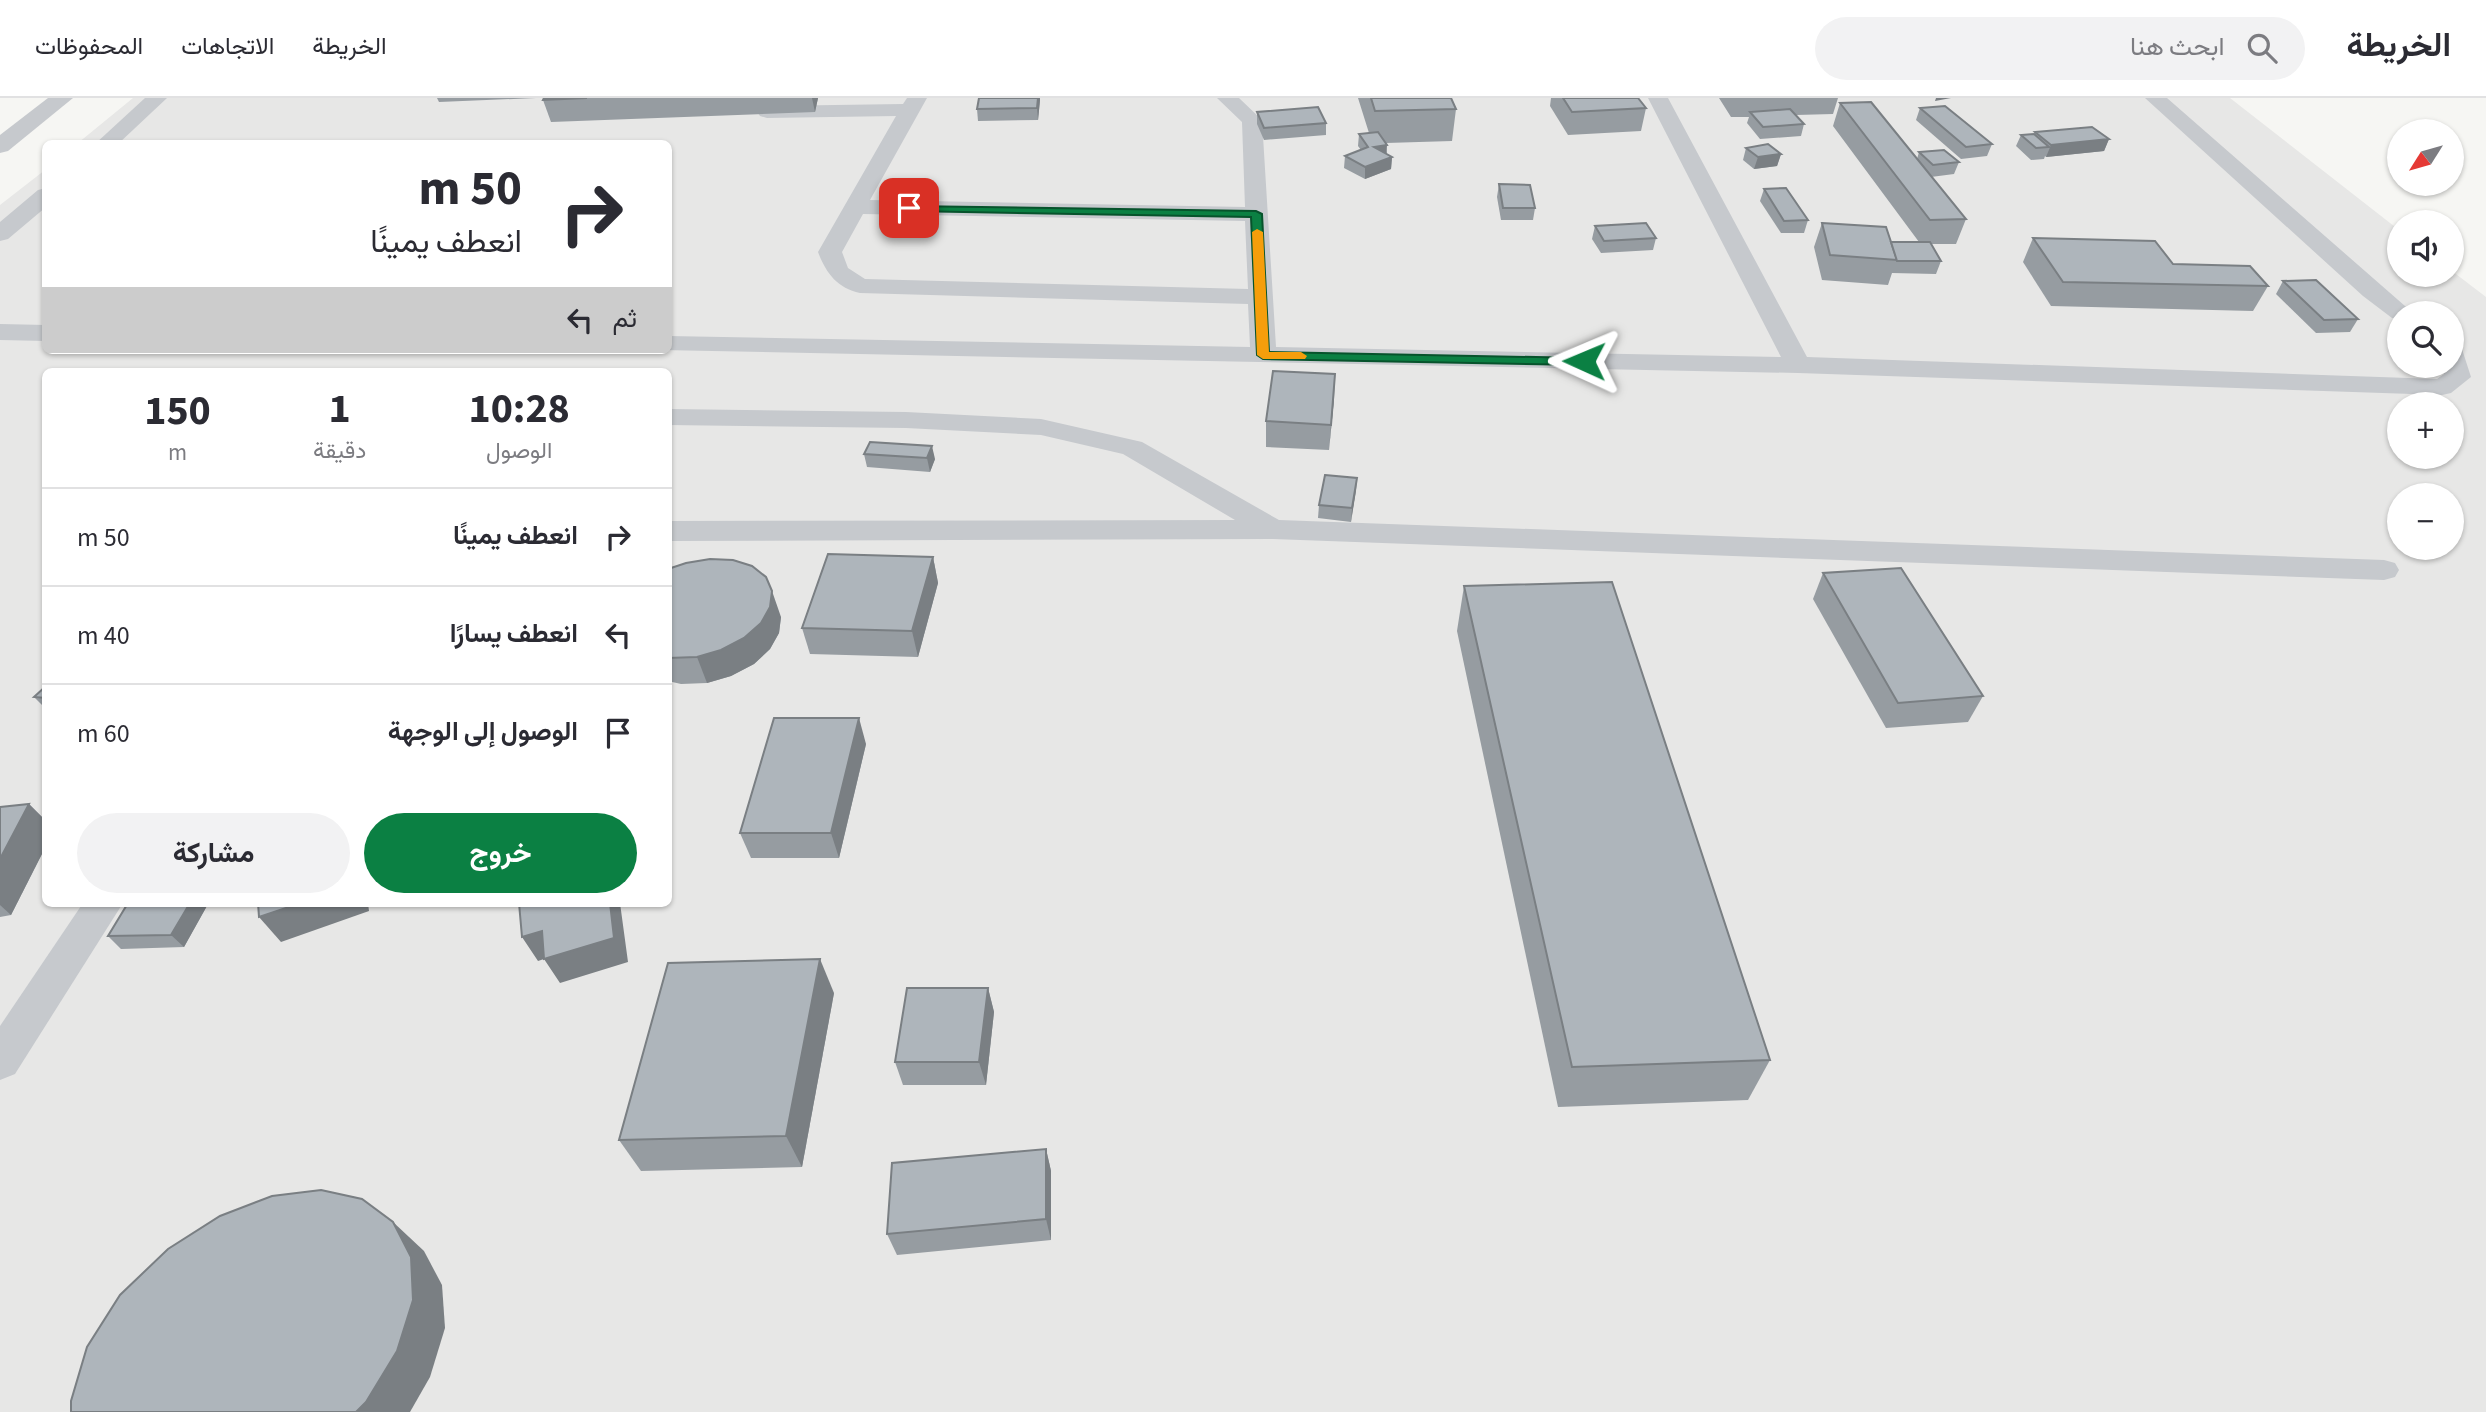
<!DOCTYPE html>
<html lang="ar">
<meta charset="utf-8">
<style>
:root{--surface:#fff;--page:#f2f2f3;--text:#2b2b33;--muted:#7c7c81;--line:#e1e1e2;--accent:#0b8043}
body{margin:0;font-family:"Source Sans 3",Vazirmatn,sans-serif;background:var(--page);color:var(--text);direction:rtl;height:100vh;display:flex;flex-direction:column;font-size:26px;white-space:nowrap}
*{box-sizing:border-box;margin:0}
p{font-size:23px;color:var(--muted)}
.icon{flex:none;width:38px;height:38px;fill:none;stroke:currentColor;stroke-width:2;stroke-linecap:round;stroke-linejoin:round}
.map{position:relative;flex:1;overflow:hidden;direction:ltr}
.panel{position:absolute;left:42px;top:270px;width:630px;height:539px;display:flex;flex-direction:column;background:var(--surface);border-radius:10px;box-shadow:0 2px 5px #0004;direction:rtl}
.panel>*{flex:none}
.banner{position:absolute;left:42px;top:42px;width:630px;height:214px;border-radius:10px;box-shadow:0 2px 5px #0004;direction:rtl;background:#fff;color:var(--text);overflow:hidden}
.needle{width:46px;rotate:233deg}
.buttons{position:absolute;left:2387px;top:21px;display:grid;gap:14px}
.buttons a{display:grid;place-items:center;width:77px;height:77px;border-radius:50%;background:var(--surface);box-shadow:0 2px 5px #0004;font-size:35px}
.pin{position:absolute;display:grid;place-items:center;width:60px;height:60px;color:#fff;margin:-30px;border-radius:14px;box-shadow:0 4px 10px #0006}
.me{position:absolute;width:77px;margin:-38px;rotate:271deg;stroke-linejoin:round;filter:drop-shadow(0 0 5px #0008)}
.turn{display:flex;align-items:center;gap:24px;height:147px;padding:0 35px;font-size:32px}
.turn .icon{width:91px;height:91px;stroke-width:2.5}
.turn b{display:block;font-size:49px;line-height:60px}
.then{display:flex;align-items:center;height:66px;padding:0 35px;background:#0003;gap:14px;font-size:26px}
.eta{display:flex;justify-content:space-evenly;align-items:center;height:119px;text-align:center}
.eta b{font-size:42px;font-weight:700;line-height:49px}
.action{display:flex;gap:14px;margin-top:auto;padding:14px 35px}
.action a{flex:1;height:80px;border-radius:42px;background:var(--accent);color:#fff;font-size:28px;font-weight:700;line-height:80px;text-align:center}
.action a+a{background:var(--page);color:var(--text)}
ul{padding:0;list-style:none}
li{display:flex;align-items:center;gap:21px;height:98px;padding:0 35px;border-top:2px solid var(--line)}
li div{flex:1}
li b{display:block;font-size:26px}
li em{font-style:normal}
header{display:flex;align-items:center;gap:42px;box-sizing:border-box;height:98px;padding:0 35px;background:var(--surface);border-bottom:2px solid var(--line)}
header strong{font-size:33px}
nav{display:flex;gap:38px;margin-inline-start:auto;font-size:24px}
.search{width:490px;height:63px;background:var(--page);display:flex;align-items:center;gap:18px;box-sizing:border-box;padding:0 24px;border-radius:38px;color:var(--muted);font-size:26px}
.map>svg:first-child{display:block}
.built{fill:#e7e7e6;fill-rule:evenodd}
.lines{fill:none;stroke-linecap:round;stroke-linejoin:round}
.service{fill:#c6c9cd;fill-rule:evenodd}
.minor{fill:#c6c9cd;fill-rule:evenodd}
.wall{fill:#969ca1}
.shaded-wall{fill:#7a7f83}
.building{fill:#aeb5bb;stroke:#7a7f83;stroke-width:2}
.route{fill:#0b8043;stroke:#07532c;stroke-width:2}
.slow{fill:#f59e0b}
</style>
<header>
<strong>الخريطة</strong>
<div class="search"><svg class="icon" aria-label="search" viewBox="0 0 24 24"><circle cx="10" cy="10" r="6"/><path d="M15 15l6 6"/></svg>ابحث هنا</div>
<nav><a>الخريطة</a><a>الاتجاهات</a><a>المحفوظات</a></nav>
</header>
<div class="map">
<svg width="2486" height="1314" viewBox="0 0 2486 1314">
<rect width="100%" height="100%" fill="#f6f6f3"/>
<!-- built -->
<path class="built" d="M133,0H2230L2399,132V177H2452V173L2486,199V1314H0V107L45,72L46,252H668V46L78,45ZM2399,215H2452V268H2399ZM46,273H668V805H46ZM2399,306H2452V359H2399ZM2399,397H2452V450H2399Z"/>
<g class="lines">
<!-- service -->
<g class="service">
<path d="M145,0H167L118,46H95Z"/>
<path d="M907,0H927L870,102L1245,109L1242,24L1217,0H1239L1262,22L1276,249L1781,259L1648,0H1668L1807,259L2437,281L2444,276L2442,268H2452V246L2461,248L2471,279L2451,295L2442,297L1798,275L661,252H668V238L1250,249L1248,206L860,195C837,190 826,175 818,154L896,18L767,20L760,18L757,14L760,10L767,8L903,6ZM863,116L1245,123L1248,191L865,181L848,170L842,154Z"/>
<path d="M2145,0H2167L2413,215H2399V222L2392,220L2363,198Z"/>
<path d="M46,90V109L8,141L0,143V124L38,92Z"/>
<path d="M0,226L46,227V243L0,242Z"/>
<path d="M668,311L906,314L1041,321L1142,344L1279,422L2384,462L2395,465L2399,472L2395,479L2384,482L1273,441L668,443V423L1235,422L1123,356L1041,337L906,330L668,327Z"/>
<path d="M83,805H123L15,976L0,982V928Z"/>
</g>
<!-- minor -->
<path class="minor" d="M48,0H73L8,53L0,55V37Z"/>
</g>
<!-- wall -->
<g class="wall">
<path d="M437,0H536L439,4Z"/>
<path d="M544,0H818L815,14L551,24L543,2Z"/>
<path d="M1358,0H1451L1456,11L1452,43L1386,45L1387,56L1392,59L1391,71L1365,81L1344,70L1345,58L1361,52L1358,48L1359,36L1369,35Z"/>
<path d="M1551,0H1638L1646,10L1641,33L1568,37L1550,8Z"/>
<path d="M1719,0H1838L1833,16L1796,17L1804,26L1801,38L1760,41L1747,25L1749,19H1731Z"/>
<path d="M1040,2L1038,22L978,23L977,11Z"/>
<path d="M1840,5L1917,61L1919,54L1959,64L1954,76L1931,79L1966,121L1956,146H1931L1941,163L1936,176L1892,175L1888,187L1822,182L1814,149L1822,125L1891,144H1919L1833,28Z"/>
<path d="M1920,10L1992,46L1987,58L1961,61L1916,22Z"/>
<path d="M1257,14L1326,25V37L1264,42L1257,26Z"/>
<path d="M2035,34L2109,41L2104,53L2046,59L2045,58L2044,61L2031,62L2016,48L2021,37L2034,36Z"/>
<path d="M1746,50L1781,56L1777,68L1754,71L1743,62Z"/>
<path d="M1499,86L1535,110L1533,122H1501L1497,99Z"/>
<path d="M1764,91L1808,122L1804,135H1781L1760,103Z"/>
<path d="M1595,128L1656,140L1653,152L1601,155L1592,141Z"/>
<path d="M2033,140L2173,166L2268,188L2253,213L2051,208L2023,164Z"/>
<path d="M2283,183L2358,221L2350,234L2316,235L2276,196Z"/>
<path d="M1334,301L1329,352L1266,349V323Z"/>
<path d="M864,356L935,361L930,374L867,369Z"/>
<path d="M1357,380L1351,424L1318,420L1319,407Z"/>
<path d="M933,459L938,485L918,559L810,556L802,530Z"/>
<path d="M668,471L781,519L779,535L770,551L754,566L731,578L707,585L681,586L668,583Z"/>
<path d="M1823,475L1983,598L1968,624L1886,630L1813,501Z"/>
<path d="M1464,488L1770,962L1748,1002L1558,1009L1457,533Z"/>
<path d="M46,588V611L34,599Z"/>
<path d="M866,646L839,760H751L740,735Z"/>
<path d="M29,706L46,723V748L11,817L0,819V709Z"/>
<path d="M128,805H211L208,806L184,849L121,851L108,838Z"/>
<path d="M988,890L994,914L986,987H903L895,964Z"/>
<path d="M834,895L802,1069L641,1073L619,1042Z"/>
<path d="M1046,1051L1051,1073V1142L897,1157L887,1136Z"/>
</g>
<!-- shaded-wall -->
<g class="shaded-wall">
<path d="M812,0H818L815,14Z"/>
<path d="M1038,0H1040V2L1038,22L1037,10Z"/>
<path d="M1936,0H1951L1935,3Z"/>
<path d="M2109,41L2104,53L2046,59L2051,47Z"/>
<path d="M1387,47L1386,59L1374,49Z"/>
<path d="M1781,56L1777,68L1754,71L1758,59Z"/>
<path d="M1392,59L1391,71L1365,81V69Z"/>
<path d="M1335,276L1334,301L1329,352L1331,327Z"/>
<path d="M932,348L935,361L930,374L927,360Z"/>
<path d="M1357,380L1356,393L1351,424L1352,410Z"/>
<path d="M933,459L938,485L918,559L912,533Z"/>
<path d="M772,493L781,519L779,535L770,551L754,566L731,578L707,585L697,559Z"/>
<path d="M859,620L866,646L839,760L831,735Z"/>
<path d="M29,706L46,723V748L11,817L0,807V761Z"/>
<path d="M190,805H211L208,806L184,849L171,837Z"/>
<path d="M301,805H368L369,813L281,844L259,819Z"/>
<path d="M610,805H620L628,864L560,885L544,861L538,863L522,839Z"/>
<path d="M820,861L834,895L802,1069L786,1038Z"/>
<path d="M988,890L994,914L986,987L979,964Z"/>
<path d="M1046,1051L1051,1073V1142L1046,1121Z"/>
<path d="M393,1124L424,1153L442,1187L445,1230L430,1279L410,1314H356Z"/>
</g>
<!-- building -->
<g class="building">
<path d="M544,0H587L543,2Z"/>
<path d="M979,0H1038L1037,10L977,11Z"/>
<path d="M1371,0H1451L1456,11L1375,13Z"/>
<path d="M1563,0H1638L1646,10L1572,14Z"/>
<path d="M1871,4L1966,121L1930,122L1840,5Z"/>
<path d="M1945,8L1992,46L1966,49L1920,10Z"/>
<path d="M1318,9L1326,25L1264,30L1257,14Z"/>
<path d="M1790,11L1804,26L1763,29L1750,14Z"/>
<path d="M2092,29L2109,41L2051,47L2035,34Z"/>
<path d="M1378,34L1387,47L1374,49L1392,59L1365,69L1345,58L1368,49L1359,36Z"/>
<path d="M2034,36L2049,49L2036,50L2021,37Z"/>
<path d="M1768,46L1781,56L1758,59L1746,50Z"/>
<path d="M1944,52L1959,64L1933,67L1919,54Z"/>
<path d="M1499,86L1530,87L1535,110H1503Z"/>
<path d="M1786,90L1808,122L1784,123L1764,91Z"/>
<path d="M1646,125L1656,140L1604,143L1595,128Z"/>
<path d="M1822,125L1886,129L1897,162L1830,157Z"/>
<path d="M2033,140L2155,143L2173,166L2250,168L2268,188L2063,184Z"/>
<path d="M1891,144H1930L1941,163H1897Z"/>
<path d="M2316,182L2358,221L2324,222L2283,183Z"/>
<path d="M1273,273L1335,276L1331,327L1266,323Z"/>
<path d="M870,344L932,348L927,360L864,356Z"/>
<path d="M1325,377L1357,380L1352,410L1319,407Z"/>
<path d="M828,456L933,459L912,533L802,530Z"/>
<path d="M710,461L733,462L752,468L766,479L772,493L770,509L761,525L744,540L721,552L697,559L668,560V471L686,465Z"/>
<path d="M1901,470L1983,598L1898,605L1823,475Z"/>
<path d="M1612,484L1770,962L1572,969L1464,488Z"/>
<path d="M46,588V600L34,599Z"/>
<path d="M774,620H859L831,735H740Z"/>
<path d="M29,706L0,761V709Z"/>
<path d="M128,805H190L171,837L108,838Z"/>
<path d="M258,805H301L259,819Z"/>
<path d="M519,805H610L614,840L544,861L542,833L522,839Z"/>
<path d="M820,861L786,1038L619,1042L668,865Z"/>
<path d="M907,890H988L979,964H895Z"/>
<path d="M1046,1051V1121L887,1136L892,1065Z"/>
<path d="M321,1092L362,1101L393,1124L411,1159L413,1202L397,1253L366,1304L356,1314H71V1303L87,1249L120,1197L168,1151L220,1118L272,1098Z"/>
</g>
<!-- route -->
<path class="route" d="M906,108L1256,113L1262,116L1269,254L1584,260L1590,263L1584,267L1263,261L1257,257L1251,119L909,113L904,110Z"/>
<!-- slow -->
<path class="slow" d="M1257,131L1263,134L1269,254H1301L1307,258L1305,261H1263L1257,257L1252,134Z"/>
</svg>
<div class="buttons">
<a><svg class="needle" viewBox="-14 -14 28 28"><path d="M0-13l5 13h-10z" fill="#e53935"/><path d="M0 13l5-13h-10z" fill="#7c7c81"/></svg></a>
<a><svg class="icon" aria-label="sound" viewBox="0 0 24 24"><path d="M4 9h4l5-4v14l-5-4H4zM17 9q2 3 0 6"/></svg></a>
<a><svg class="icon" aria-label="search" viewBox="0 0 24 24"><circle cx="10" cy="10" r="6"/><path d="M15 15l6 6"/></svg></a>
<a>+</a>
<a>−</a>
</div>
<div class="pin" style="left:909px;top:110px;background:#d93025"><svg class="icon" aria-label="arrive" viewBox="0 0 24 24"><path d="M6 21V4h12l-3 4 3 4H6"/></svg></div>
<svg class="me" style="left:1584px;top:263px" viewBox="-20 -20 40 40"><path d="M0-17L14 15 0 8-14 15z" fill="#0b8043" stroke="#fff" stroke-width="4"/></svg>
<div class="banner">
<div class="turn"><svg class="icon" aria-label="right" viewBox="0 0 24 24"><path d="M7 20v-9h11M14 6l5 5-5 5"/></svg><div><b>50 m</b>انعطف يمينًا</div></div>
<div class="then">ثم<svg class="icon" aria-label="left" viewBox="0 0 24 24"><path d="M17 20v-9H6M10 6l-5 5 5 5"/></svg></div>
</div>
<section class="panel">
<div class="eta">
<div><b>10:28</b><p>الوصول</p></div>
<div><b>1</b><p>دقيقة</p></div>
<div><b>150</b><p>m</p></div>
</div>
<ul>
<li><svg class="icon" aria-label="right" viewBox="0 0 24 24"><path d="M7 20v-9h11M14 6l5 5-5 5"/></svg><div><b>انعطف يمينًا</b></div><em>50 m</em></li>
<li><svg class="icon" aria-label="left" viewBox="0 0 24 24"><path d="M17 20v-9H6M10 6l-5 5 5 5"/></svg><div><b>انعطف يسارًا</b></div><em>40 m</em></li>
<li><svg class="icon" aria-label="arrive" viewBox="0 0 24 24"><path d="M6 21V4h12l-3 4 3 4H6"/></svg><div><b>الوصول إلى الوجهة</b></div><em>60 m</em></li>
</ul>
<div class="action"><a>خروج</a><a>مشاركة</a></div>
</section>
</div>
